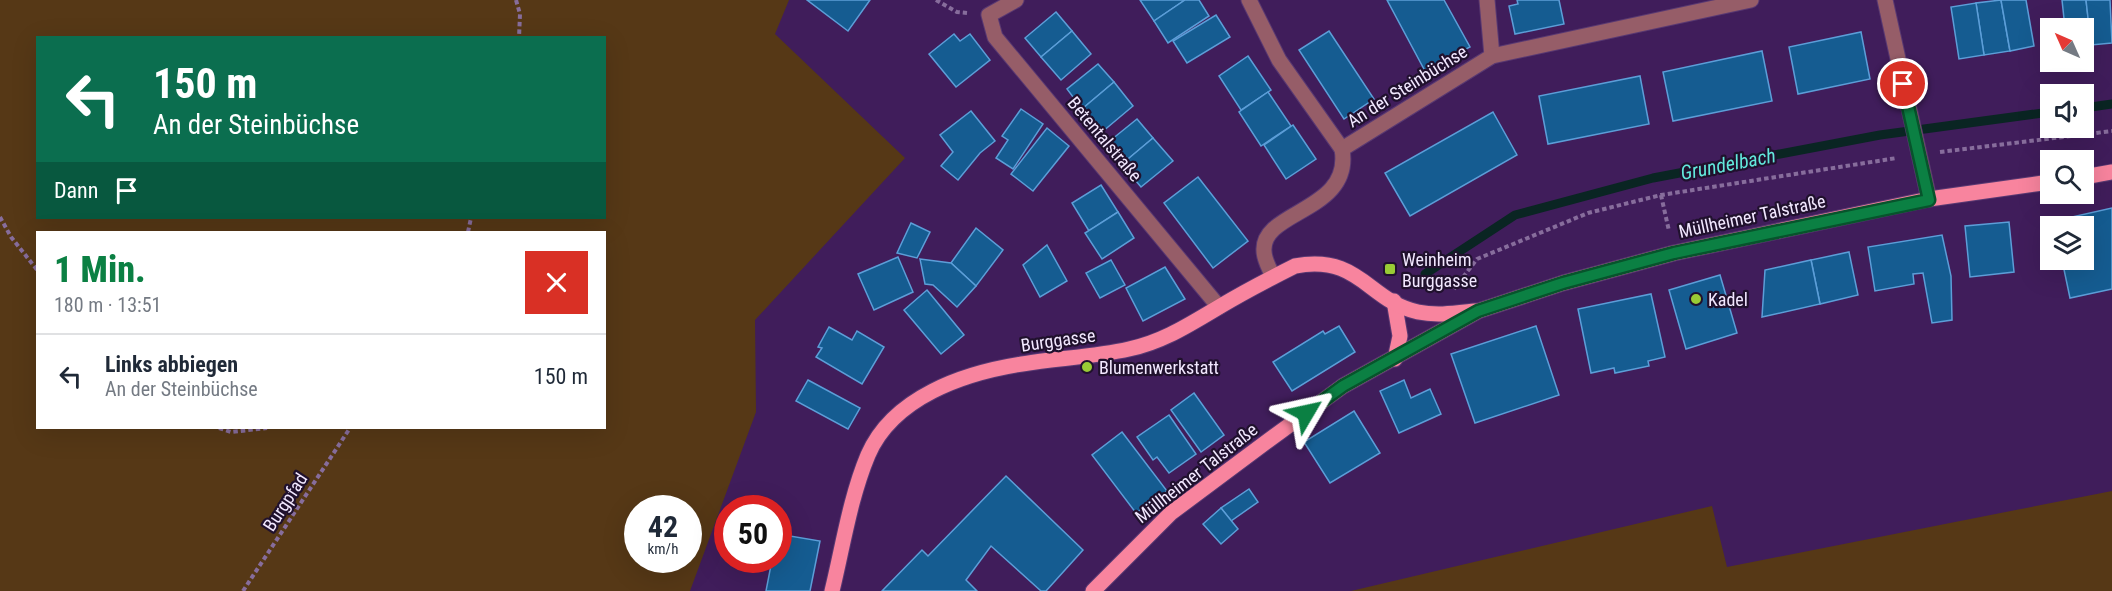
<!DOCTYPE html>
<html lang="de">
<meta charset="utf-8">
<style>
:root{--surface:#fff;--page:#f2f2f3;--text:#1f2937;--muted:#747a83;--line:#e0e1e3;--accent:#0b8043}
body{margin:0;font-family:"Roboto Condensed",sans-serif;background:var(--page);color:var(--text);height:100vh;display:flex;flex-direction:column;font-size:22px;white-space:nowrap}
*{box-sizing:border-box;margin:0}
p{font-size:20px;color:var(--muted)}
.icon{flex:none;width:33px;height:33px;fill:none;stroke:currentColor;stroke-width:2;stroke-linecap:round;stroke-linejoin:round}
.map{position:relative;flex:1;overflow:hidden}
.panel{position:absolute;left:36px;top:231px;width:570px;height:198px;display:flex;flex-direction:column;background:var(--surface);border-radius:0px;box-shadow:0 6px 24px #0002}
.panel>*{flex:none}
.hud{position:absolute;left:36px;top:36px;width:570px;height:183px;border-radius:0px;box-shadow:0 6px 24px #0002;background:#0b6e4f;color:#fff;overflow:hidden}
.needle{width:39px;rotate:315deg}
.controls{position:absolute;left:2040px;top:18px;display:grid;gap:12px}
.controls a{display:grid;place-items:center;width:54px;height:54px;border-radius:0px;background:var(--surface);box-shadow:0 6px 24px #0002;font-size:30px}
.speed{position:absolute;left:624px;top:495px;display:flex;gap:12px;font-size:30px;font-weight:700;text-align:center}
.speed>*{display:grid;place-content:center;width:78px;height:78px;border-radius:50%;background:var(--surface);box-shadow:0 6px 24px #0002;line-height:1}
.speed small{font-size:15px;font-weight:400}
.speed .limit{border:9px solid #d22;background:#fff;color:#111}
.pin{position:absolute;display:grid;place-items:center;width:51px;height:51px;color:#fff;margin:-26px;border:3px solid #fff;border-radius:50%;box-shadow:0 2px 6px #0007}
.me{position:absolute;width:66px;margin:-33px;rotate:54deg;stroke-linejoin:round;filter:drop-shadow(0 0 4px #0008)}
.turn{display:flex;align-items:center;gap:21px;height:126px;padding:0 18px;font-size:27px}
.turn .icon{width:78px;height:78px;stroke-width:2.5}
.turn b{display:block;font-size:42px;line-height:51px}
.then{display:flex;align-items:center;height:57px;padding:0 18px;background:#0003;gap:12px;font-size:22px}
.round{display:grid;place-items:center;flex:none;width:63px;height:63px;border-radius:0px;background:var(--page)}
.head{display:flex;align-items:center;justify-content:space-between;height:102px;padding:0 18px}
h1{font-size:36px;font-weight:800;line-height:45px;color:var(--accent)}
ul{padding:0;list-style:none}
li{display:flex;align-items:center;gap:18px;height:84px;padding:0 18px;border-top:2px solid var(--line)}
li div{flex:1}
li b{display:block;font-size:22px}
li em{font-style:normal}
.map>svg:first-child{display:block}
.green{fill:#563816;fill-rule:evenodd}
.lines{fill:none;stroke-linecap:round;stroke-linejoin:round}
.stream{stroke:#0a2523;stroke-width:9}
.building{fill:#155c91;stroke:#5c9ed8;stroke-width:1.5}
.minor-casing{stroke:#593972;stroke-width:17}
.major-casing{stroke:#593972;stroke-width:17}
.path{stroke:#876d9c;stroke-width:4;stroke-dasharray:4.5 3;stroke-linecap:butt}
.minor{stroke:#965d68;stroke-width:15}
.major{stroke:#f8849e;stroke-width:15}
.route-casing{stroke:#07532c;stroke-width:15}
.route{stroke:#0b8043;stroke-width:10}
.poi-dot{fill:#99cb35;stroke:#20112d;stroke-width:2}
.labels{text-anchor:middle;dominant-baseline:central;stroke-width:4.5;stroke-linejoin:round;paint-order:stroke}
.street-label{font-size:18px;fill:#f2e8ff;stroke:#20112d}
.poi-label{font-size:18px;fill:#f2e8ff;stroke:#20112d;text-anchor:start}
.water-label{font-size:20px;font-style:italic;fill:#62e9dc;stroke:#20112d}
</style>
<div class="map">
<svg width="2112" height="591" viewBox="0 0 2112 591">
<rect width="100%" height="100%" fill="#401d5b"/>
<!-- green -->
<g class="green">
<path d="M0,0H789L775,34L905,158L755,320L756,412L690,591H0ZM38,38H604V218H38ZM38,232H604V428H38ZM638,508H688V560H638Z"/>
<path d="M2112,491V591H1351L1712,506L1727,567Z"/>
</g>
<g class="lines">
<!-- stream -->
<g class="stream">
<path d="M2084,108L2112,104"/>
<path d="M1425,274L1515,215L1653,178L1880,135L2050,112"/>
</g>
</g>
<!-- building -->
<g class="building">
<path d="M807,0H870L848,31Z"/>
<path d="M1140,0H1185L1154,21Z"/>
<path d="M1185,0H1199L1209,16L1168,43L1154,21Z"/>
<path d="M1387,0H1444L1470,47L1425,71Z"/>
<path d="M1517,0H1559L1564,24L1515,34L1509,6L1518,4Z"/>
<path d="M2001,0L2010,51L1984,55L1976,3Z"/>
<path d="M2001,0H2026L2034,46L2010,51Z"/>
<path d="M2062,0H2086L2091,43L2084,44V28H2065Z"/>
<path d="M2086,0H2110L2112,43L2091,45Z"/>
<path d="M1976,3L1984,55L1959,59L1951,7Z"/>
<path d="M1056,12L1072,31L1041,57L1025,38Z"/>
<path d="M1216,15L1230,37L1187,63L1173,41Z"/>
<path d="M1072,31L1091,54L1061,80L1041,57Z"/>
<path d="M1329,31L1374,99L1344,119L1299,50Z"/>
<path d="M1861,32L1870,79L1798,94L1789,47Z"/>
<path d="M954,34L960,41L970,34L990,60L956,87L929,54Z"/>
<path d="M1762,51L1772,101L1673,121L1663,72Z"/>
<path d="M1248,56L1271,90L1241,110L1219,76Z"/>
<path d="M1098,64L1114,82L1082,109L1067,89Z"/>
<path d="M1640,76L1649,124L1548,144L1539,96Z"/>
<path d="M1114,82L1133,106L1102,132L1082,109Z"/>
<path d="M1268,92L1291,126L1261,146L1239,112Z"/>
<path d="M1021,109L1043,124L1013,169L996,158L1008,140L1002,136Z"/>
<path d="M971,111L995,141L980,153L958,180L941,166L953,152L940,135Z"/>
<path d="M1493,112L1517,155L1410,216L1385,173Z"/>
<path d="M1137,119L1153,138L1122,164L1106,144Z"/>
<path d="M1293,125L1316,159L1286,179L1264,145Z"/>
<path d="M1047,128L1069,146L1033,191L1011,174Z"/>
<path d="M1153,138L1173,161L1141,187L1122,164Z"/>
<path d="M1198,177L1248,241L1213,268L1164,203Z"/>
<path d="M1101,185L1118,212L1089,231L1072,203Z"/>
<path d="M2112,208V289L2070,298L2062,260H2084V226H2055L2054,221Z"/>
<path d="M1118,212L1134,238L1102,259L1085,233Z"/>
<path d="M2009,222L2014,272L1970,277L1965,226Z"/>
<path d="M911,223L930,232L917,258L897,253Z"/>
<path d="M976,228L1003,250L976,286L951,263Z"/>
<path d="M1942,235L1951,276L1952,320L1932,323L1923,273L1913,274L1914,284L1875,291L1868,247Z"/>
<path d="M1047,245L1067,281L1040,297L1023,265Z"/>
<path d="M1849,252L1858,295L1820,304L1811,260Z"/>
<path d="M898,257L913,292L874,310L858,274Z"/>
<path d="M920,259L951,263L976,286L957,307L933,285L925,284Z"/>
<path d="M1111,260L1125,285L1100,298L1086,273Z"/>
<path d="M1811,260L1820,304L1762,317L1765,270Z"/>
<path d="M1165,267L1185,299L1143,321L1126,288Z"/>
<path d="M1720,275L1737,333L1686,349L1669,290Z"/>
<path d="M927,290L964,335L941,354L904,310Z"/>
<path d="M1651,294L1665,357L1648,361L1649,366L1615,373L1614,368L1591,373L1578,309Z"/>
<path d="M1339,326L1355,352L1292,391L1273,362L1323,331L1325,334Z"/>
<path d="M1536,326L1559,395L1475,423L1451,354Z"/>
<path d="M829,327L852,340L857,331L884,347L862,384L816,357L822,348L818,347Z"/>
<path d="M808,380L860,408L848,429L796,401Z"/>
<path d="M1404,380L1411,398L1430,389L1441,414L1399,433L1380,391Z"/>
<path d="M1194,393L1224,435L1201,452L1171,410Z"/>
<path d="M1354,411L1380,453L1330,483L1304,442Z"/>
<path d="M1169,415L1196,454L1169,473L1157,457L1153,460L1137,437Z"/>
<path d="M1122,432L1167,491L1136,513L1092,455Z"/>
<path d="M1006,476L1083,550L1046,591H1041L991,546L966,580L977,591H882L922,550L928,556Z"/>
<path d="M1249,489L1258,502L1231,521L1221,508Z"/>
<path d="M1221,508L1238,529L1221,544L1203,524Z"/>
<path d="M778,534L820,541L810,591H766L772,560H778Z"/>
</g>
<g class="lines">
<defs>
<g id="minor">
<path d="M1016,0L989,15L995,37L1219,307"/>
<path d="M1249,0L1279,60L1342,149"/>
<path d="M1487,0L1492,56"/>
<path d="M1885,0L1929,199"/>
<path d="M1273,277C1270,269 1264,260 1264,251C1261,210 1353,212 1342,149L1492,56L1751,0"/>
</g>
<g id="major">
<path d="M2084,177L2112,172"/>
<path d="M1394,301L1400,336L1395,359"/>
<path d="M832,591C843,546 850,498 868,455C893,397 964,373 1022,364C1057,358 1094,357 1129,349C1163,342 1190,324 1219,307C1244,292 1269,279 1295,266C1360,254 1368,301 1418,312C1437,316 1456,313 1475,311"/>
<path d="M1093,591L1171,513L1269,440L1343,386L1478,311L1563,283L1674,253L1929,199L2050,182"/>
</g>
</defs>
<!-- minor casing -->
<use href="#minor" class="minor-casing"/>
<!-- major casing -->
<use href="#major" class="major-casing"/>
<!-- path -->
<g class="path">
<path d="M516,0L520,14L519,38"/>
<path d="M936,0L957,12L967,13"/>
<path d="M1940,152L2112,131"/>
<path d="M1661,195L1669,231"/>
<path d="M0,217L11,237L38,271"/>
<path d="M468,232L471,218"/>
<path d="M1454,289L1477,259L1588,213L1661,195L1897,158"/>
<path d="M219,428L231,432L267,428"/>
<path d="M243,591L350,428"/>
</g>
<!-- minor -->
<use href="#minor" class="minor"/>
<!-- major -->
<use href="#major" class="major"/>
</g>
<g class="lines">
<defs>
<path id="route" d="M1306,413L1343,386L1478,311L1563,283L1674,253L1929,200L1903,84"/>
</defs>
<!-- route casing -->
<use href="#route" class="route-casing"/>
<!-- route -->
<use href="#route" class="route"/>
</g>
<!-- markers -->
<g class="poi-dot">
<rect x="1384" y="263" width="12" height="12" rx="3"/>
<circle cx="1696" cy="299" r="6"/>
<circle cx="1087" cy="367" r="6"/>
</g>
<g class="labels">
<!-- street labels -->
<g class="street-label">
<text transform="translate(1407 86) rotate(-32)">An der Steinbüchse</text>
<text transform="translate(1105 139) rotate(50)">Betentalstraße</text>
<text transform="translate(1752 216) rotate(-12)">Müllheimer Talstraße</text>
<text transform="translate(1058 340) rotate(-8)">Burggasse</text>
<text transform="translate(1196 473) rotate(-38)">Müllheimer Talstraße</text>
<text transform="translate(285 502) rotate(-57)">Burgpfad</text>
</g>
<!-- poi labels -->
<g class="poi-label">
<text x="1402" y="259">Weinheim<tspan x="1402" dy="21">Burggasse</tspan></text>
<text x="1708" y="299">Kadel</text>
<text x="1099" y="367">Blumenwerkstatt</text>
</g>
<!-- water labels -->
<g class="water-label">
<text transform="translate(1728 164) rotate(-11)">Grundelbach</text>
</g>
</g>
</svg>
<div class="controls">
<a><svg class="needle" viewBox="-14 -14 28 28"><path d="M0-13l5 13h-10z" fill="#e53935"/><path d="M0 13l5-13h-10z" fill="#747a83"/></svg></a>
<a><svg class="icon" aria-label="sound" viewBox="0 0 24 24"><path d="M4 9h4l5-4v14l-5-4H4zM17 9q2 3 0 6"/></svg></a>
<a><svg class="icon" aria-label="search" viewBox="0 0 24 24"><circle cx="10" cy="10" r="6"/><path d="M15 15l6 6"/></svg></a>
<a><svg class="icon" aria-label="layers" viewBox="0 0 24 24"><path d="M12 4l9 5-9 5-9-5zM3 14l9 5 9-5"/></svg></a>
</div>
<div class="speed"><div>42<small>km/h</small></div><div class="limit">50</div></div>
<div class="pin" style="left:1903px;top:84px;background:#d93025"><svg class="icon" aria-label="arrive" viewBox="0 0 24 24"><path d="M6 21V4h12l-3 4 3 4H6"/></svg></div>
<svg class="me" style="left:1306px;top:413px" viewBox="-20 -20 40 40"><path d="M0-17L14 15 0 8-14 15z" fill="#0b8043" stroke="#fff" stroke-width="4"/></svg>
<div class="hud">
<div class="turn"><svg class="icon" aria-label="left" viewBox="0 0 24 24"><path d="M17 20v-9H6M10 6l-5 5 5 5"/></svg><div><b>150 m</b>An der Steinbüchse</div></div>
<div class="then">Dann<svg class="icon" aria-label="arrive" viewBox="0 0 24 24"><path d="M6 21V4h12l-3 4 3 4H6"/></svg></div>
</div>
<section class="panel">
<div class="head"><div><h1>1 Min.</h1><p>180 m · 13:51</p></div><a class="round" style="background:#d93025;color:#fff"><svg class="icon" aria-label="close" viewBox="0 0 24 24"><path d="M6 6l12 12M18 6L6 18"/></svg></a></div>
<ul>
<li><svg class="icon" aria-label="left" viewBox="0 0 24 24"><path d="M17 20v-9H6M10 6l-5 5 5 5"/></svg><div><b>Links abbiegen</b><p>An der Steinbüchse</p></div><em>150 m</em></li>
</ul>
</section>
</div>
